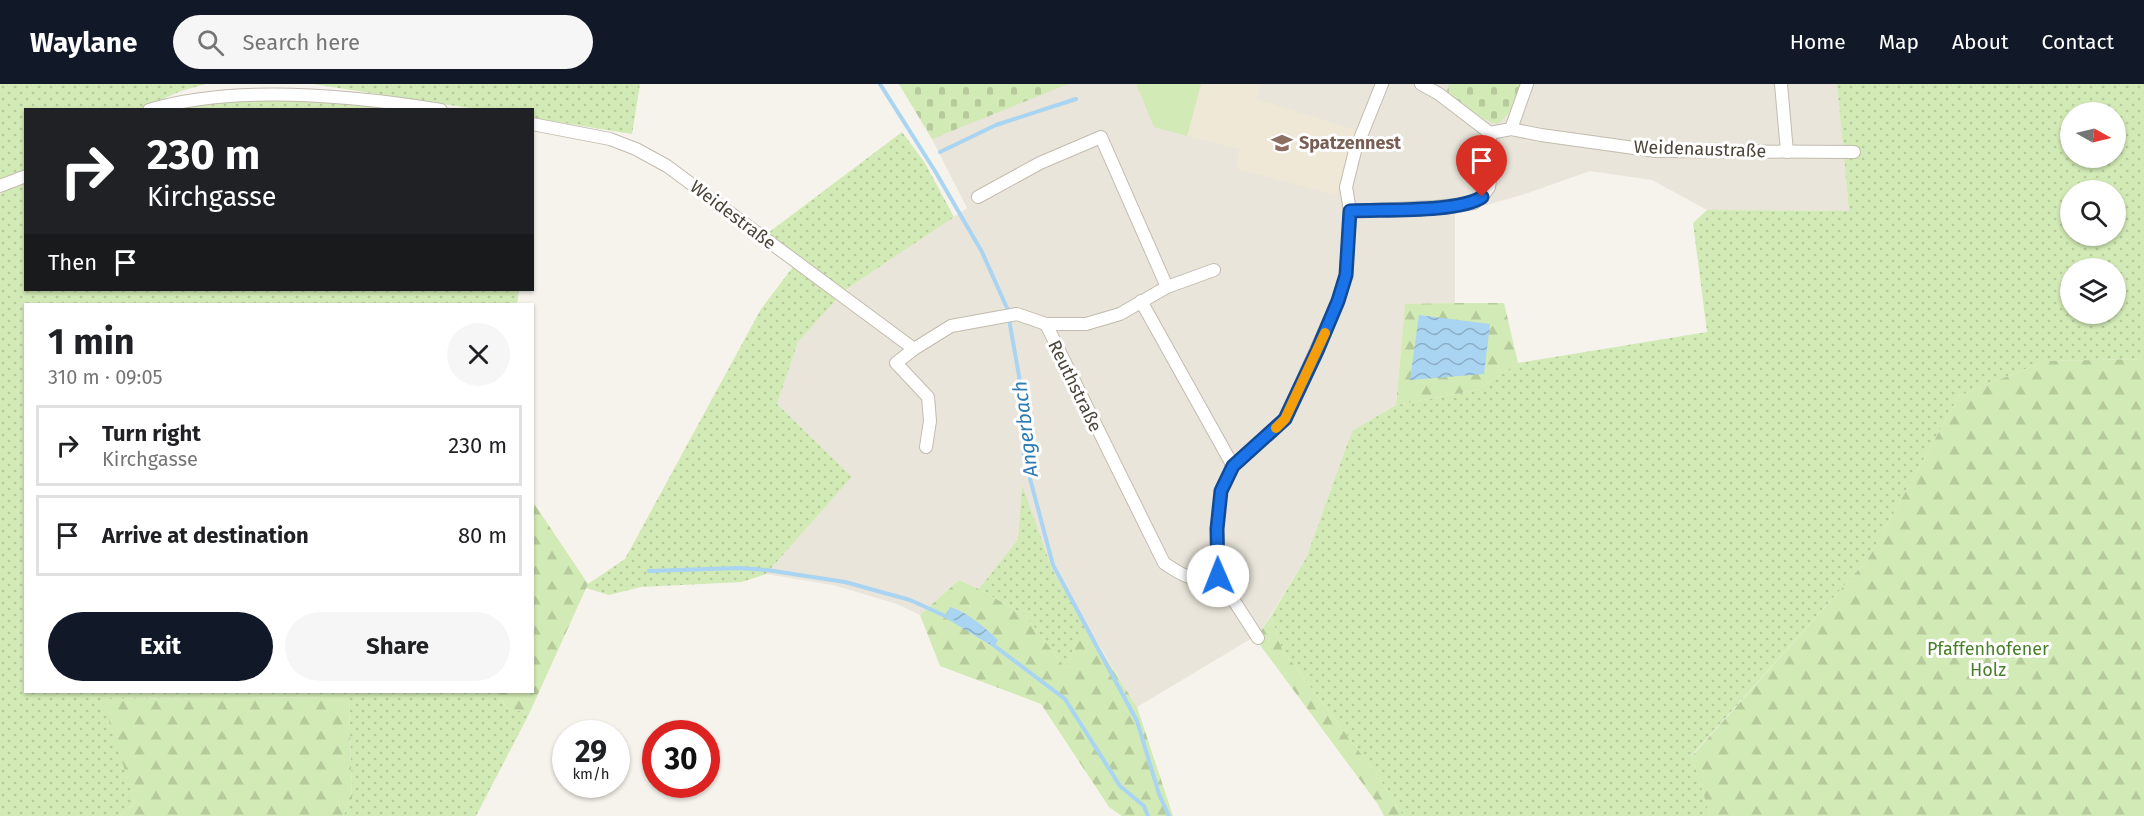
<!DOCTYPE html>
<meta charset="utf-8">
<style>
:root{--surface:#fff;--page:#f6f6f6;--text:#202124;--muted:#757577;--line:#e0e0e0;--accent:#111827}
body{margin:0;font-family:"Fira Sans",sans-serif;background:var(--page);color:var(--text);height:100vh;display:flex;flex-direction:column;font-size:22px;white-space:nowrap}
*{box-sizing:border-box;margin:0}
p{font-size:20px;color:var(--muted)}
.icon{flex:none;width:33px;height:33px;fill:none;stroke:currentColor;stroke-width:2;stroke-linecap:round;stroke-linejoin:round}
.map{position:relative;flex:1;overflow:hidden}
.sheet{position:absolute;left:24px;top:219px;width:510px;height:390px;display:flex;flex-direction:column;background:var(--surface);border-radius:0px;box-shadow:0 2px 4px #0004}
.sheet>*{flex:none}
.top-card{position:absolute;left:24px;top:24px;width:510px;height:183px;border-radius:0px;box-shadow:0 2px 4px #0004;background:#202124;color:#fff;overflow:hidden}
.needle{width:39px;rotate:98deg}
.tools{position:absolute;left:2060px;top:18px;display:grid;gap:12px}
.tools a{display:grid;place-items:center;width:66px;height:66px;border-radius:50%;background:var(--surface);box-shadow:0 2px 4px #0004;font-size:30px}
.speed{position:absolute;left:552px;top:636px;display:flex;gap:12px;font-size:30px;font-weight:700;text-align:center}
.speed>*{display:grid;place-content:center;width:78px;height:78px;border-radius:50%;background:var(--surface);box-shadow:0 2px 4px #0004;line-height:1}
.speed small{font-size:15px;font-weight:400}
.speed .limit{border:9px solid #d22;background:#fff;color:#111}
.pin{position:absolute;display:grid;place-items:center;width:51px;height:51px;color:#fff;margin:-62px -26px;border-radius:50% 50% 50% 0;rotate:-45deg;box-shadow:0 0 6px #0007}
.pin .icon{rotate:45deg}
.me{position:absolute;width:66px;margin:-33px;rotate:359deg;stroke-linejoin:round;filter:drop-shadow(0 0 4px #0008)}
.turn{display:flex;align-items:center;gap:21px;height:126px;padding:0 24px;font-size:27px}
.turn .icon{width:78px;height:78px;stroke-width:2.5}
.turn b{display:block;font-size:42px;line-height:51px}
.then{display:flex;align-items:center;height:57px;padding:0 24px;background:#0003;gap:12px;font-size:22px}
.round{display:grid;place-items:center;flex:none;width:63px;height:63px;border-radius:32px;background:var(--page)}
.overview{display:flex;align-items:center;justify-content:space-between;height:102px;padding:0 24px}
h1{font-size:36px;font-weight:700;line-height:45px}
.cta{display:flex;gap:12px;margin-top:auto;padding:12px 24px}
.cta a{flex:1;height:69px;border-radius:36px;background:var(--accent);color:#fff;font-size:24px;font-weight:700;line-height:69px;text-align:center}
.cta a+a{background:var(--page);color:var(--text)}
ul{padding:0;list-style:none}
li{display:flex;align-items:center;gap:18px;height:81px;margin:0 12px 9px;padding:0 12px;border:3px solid var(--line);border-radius:0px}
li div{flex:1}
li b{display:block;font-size:22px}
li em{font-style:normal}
header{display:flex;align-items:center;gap:36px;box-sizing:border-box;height:84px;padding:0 30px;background:var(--accent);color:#fff}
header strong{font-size:28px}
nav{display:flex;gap:33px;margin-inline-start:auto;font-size:21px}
.search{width:420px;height:54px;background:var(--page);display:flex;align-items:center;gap:15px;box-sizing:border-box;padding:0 21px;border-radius:33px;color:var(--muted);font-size:22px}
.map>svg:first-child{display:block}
.residential{fill:#eae5da}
.education{fill:#efe8d6}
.grass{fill:url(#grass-dots);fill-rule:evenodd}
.forest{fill:url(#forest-firs)}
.cemetery{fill:url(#cemetery-stones)}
.park{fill:#d2eab5}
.water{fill:url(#water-waves)}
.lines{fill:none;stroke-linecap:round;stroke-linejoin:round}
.stream{stroke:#a9d4f2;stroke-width:4}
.minor-casing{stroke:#c2bbae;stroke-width:14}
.minor{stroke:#fff;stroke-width:12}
.route-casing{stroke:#114b97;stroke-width:15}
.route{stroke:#1a73e8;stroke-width:10}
.slow{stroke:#f59e0b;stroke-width:10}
.labels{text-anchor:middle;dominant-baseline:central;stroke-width:6;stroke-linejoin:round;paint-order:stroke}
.education-label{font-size:18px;font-weight:bold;fill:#785e54;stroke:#fff;text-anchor:start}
.street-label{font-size:18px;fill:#4b4439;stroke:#fff}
.park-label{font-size:18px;fill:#4a7f2a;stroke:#fff}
.water-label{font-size:20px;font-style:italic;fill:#2e7ab2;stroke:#fff}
</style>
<header>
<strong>Waylane</strong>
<div class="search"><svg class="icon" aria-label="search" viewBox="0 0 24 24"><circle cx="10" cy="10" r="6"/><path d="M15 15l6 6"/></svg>Search here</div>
<nav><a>Home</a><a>Map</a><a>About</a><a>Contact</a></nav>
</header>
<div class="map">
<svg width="2144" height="732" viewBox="0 0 2144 732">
<defs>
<pattern id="grass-dots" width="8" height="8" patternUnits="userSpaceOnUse" patternTransform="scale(1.5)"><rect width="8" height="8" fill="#d2eab5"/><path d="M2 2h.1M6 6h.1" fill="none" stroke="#b6ca9c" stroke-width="1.8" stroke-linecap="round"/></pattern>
<pattern id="forest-firs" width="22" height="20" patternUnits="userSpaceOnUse" patternTransform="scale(1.5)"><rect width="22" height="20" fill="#d2eab5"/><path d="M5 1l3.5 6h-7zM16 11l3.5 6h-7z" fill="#b6ca9c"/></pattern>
<pattern id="cemetery-stones" width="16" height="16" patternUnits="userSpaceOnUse" patternTransform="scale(1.5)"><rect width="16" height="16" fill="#d2eab5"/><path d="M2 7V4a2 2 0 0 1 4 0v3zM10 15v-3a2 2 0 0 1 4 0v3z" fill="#b6ca9c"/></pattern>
<pattern id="water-waves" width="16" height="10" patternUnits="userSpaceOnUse" patternTransform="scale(1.5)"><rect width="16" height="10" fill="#a9d4f2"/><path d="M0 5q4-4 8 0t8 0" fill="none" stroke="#8caec5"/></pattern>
</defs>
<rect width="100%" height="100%" fill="#f6f3ec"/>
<!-- residential -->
<path class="residential" d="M899,0H1837L1849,127L1707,126L1652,96L1590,87L1525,110L1455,130V219L1405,221L1396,321L1352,347L1306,474L1259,550L1137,623L1052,485L1022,403L1018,455L979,505L959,496L920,531L897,520L833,501L766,490L852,393L777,320L798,258L845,206L967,124L932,55Z"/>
<!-- education -->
<path class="education" d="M1201,0H1261L1257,15L1355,46L1336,111L1237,85L1239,65L1187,52Z"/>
<!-- grass -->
<g class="grass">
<path d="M0,0H206L181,7L140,25L26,26L25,86L0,100Z"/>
<path d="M312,0H640L632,50L533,34L532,26L476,25Z"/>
<path d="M1837,0H2144V275L2045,277L1959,312L1868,475L1692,671L1710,732H1403L1377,691L1282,565L1271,532L1306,474L1352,347L1396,321L1477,306L1518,279L1707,248L1693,139L1707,126L1849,127ZM2070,28H2115V74H2070ZM2070,106H2115V152H2070ZM2070,184H2115V230H2070Z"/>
<path d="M244,5L412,26H162Z"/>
<path d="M902,48L925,79L954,133L845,206L798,258L777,320L852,393L766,490L742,498L641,503L609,511L586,504L588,500L625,475L761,225L799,175L768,149Z"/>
<path d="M25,97L26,206H519L517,220H26V608H498L506,623L529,630L476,732H343L352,715L349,613L103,615L135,718L120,732H0V110Z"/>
<path d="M1022,401L1052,485L1087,544L1076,557L1066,585L1026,532L979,505L1018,455Z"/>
</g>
<!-- forest -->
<g class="forest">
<path d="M1455,219H1504L1518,279L1477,306L1396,321L1405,220Z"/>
<path d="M2144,275V732H1710L1692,672L1868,475L1959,312L2045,277Z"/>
<path d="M533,418L588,500L529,630L506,623L498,608H532Z"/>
<path d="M959,496L979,505L1026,532L1066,585L1076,556L1087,544L1137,623L1173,732H1122L1109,723L1041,620L940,582L920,531Z"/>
<path d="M1271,532L1282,565L1377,691L1403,732H1384L1377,719L1254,553L1259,550Z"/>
<path d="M349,613L352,715L343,732H120L135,718L102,615Z"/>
</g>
<!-- cemetery -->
<g class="cemetery">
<path d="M899,0H1068L932,55Z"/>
<path d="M1449,0H1522L1514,24L1498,40C1477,34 1462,22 1447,7Z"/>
</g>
<!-- park -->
<path class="park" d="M1136,0H1201L1187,52L1154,43Z"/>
<!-- water -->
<g class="water">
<path d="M1419,231L1490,240L1484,290L1410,296Z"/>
<path d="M950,523C969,529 984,543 998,556L994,563L949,536L947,529Z"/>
</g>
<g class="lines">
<!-- stream -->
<g class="stream">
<path d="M880,0L935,87L982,168L1007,224L1019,292L1024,372L1053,481L1137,637L1159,710L1169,732"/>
<path d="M940,68L996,41L1076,15"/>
<path d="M649,487L739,484L767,486L845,498L910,516L952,535"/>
<path d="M992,560L1065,615L1120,702L1144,722L1148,732"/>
</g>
<defs>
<g id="minor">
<path d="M1421,0L1439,10L1490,49L1511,45L1541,51L1656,67L1854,68"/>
<path d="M1781,0L1787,68"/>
<path d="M149,26C235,0 349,11 441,26"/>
<path d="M532,40L610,55L636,65L667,82L914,265"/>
<path d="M1511,45L1527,0"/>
<path d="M0,102L26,92"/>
<path d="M978,113L1040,79L1101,53L1167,203"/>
<path d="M1350,127L1436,123L1474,119L1482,113L1489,103L1491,90L1490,49"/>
<path d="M1141,217L1233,382"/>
<path d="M1046,240L1164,479C1186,494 1191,497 1218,492"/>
<path d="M926,363L930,337L928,313L896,279L914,265L951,242L1017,230L1046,240H1086L1120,230L1167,203L1214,186"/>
<path d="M1258,554L1218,492L1217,445L1221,407L1233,382L1285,335L1338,217L1346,191L1350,127L1346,103L1355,67L1382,0"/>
</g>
</defs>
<!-- minor casing -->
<use href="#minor" class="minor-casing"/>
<!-- minor -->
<use href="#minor" class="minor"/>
</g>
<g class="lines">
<defs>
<path id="route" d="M1218,492L1217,445L1221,407L1233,382L1285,335L1317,267L1338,217L1346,191L1350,127C1381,125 1459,129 1482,113"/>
</defs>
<!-- route casing -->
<use href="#route" class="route-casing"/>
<!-- route -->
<use href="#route" class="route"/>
<!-- slow -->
<path class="slow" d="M1276,344L1285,335L1325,249"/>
</g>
<!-- icons -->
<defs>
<symbol id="school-bare" viewBox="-9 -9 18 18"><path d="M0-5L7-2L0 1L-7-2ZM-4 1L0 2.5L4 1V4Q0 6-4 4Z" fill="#8d6e63" stroke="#fff" stroke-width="2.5" paint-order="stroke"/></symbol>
</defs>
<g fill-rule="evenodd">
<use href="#school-bare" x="1267" y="44" width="30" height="30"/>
</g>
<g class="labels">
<!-- education labels -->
<g class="education-label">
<text x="1299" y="59">Spatzennest</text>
</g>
<!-- street labels -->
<g class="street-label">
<text transform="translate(1700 65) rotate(2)">Weidenaustraße</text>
<text transform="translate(733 131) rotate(37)">Weidestraße</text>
<text transform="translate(1075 302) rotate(64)">Reuthstraße</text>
</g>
<!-- park labels -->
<g class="park-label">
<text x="1988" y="565">Pfaffenhofener<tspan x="1988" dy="21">Holz</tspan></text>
</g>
<!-- water labels -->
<g class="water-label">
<text transform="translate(1025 345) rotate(-97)">Angerbach</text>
</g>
</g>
</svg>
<div class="tools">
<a><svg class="needle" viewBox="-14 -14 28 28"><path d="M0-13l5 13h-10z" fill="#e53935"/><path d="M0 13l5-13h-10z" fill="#757577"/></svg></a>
<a><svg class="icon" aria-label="search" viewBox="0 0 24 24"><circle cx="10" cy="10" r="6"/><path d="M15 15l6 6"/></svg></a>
<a><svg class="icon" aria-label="layers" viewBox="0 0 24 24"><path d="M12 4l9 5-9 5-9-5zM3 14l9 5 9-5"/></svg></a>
</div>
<div class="speed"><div>29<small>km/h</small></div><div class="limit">30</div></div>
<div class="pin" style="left:1482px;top:113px;background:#d93025"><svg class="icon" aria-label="arrive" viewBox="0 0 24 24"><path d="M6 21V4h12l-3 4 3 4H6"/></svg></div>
<svg class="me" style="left:1218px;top:492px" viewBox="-20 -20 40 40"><circle r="19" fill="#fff"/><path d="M0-13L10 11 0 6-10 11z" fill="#1a73e8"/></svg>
<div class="top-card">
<div class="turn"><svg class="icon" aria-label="right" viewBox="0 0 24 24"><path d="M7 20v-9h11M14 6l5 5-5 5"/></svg><div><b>230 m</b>Kirchgasse</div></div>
<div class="then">Then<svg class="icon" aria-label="arrive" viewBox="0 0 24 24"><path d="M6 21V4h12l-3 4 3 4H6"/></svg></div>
</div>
<section class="sheet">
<div class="overview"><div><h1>1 min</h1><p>310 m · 09:05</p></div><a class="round"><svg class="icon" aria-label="close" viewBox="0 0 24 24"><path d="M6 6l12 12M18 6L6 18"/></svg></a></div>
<ul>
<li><svg class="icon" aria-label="right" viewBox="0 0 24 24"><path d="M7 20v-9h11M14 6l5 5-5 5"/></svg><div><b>Turn right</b><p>Kirchgasse</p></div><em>230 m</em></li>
<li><svg class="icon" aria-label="arrive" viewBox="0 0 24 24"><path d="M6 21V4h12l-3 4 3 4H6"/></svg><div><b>Arrive at destination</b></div><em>80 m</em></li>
</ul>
<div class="cta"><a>Exit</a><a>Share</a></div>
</section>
</div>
